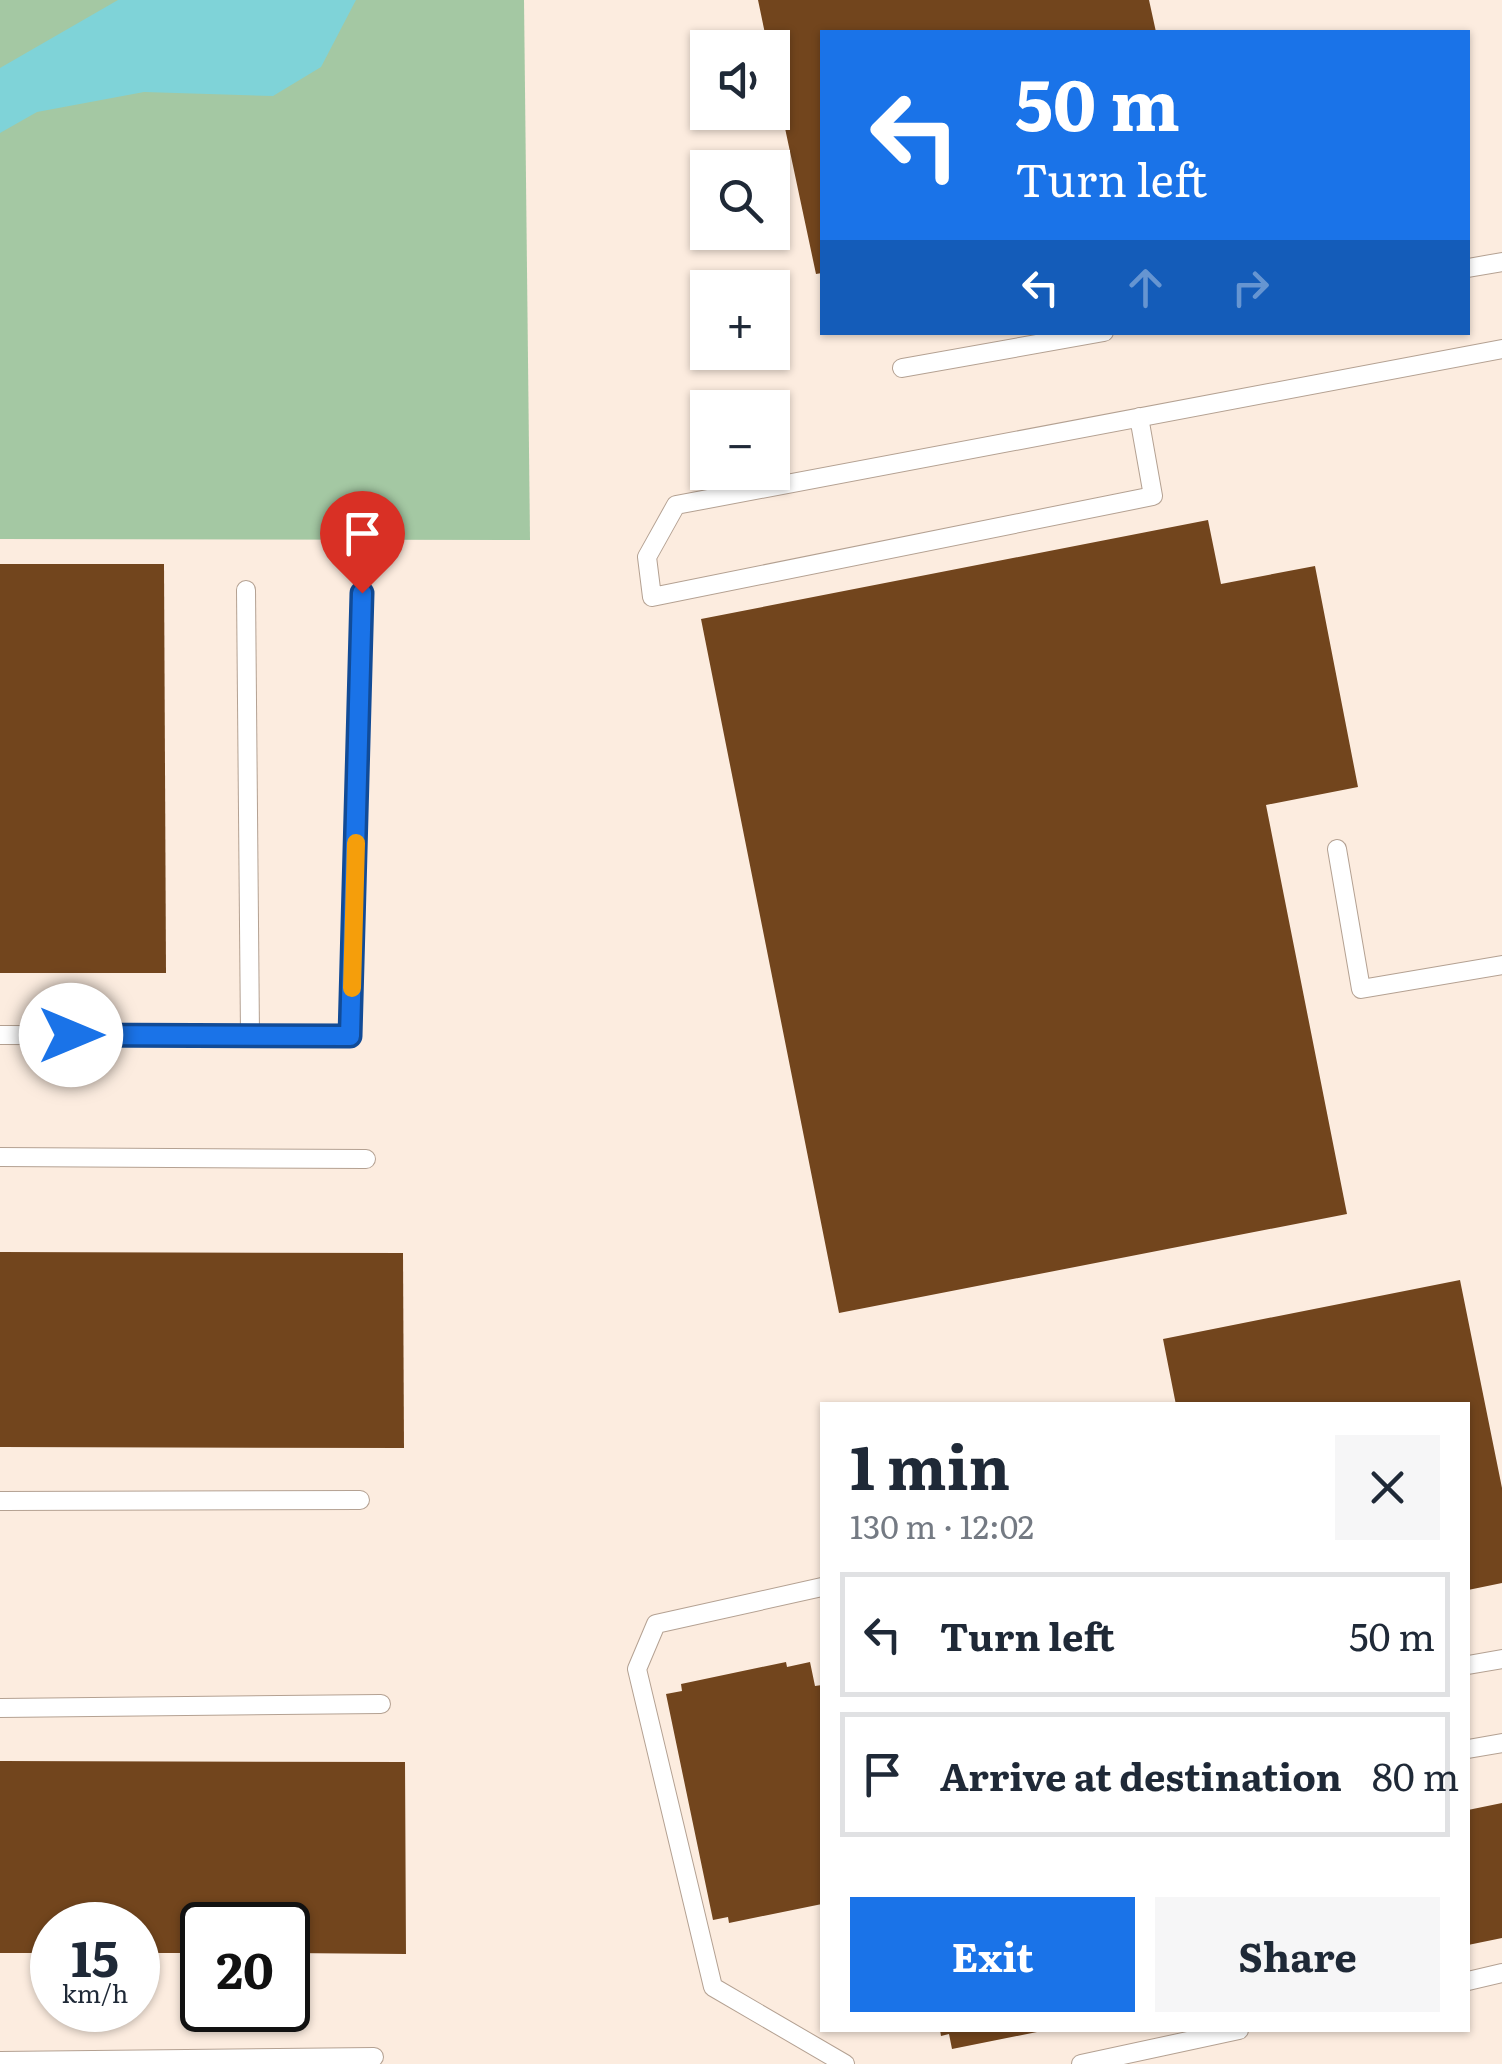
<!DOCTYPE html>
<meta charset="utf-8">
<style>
:root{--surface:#fff;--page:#f6f6f7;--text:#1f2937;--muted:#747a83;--line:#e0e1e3;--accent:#1a73e8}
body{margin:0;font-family:Literata,serif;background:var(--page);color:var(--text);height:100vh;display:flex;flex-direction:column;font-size:38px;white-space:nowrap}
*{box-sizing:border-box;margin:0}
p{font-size:32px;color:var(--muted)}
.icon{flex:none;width:55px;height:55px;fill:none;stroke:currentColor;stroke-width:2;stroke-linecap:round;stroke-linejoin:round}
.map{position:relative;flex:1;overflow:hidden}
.drawer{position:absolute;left:820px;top:1402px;width:650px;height:630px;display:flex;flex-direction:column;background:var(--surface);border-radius:0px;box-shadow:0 2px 8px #0004}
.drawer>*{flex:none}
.banner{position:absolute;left:820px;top:30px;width:650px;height:305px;border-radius:0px;box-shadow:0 2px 8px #0004;background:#1a73e8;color:#fff;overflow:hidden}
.fabs{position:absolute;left:690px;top:30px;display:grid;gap:20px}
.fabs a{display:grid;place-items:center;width:100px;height:100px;border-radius:0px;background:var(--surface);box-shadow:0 2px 8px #0004;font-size:50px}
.speed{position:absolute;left:30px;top:1902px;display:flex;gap:20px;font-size:50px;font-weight:700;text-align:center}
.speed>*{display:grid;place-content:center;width:130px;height:130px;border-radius:50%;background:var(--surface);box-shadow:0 2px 8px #0004;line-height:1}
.speed small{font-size:25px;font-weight:400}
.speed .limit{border:5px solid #111;border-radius:15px;background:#fff;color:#111}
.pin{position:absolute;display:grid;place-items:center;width:85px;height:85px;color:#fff;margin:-102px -42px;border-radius:50% 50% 50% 0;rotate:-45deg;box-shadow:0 0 10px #0007}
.pin .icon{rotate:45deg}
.me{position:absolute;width:110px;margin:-55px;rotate:90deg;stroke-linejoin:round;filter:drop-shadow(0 0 8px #0008)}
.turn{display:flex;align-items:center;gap:35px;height:210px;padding:0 30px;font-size:45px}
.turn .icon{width:130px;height:130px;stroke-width:2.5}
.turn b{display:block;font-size:70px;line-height:85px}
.lanes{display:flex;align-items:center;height:95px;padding:0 30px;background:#0003;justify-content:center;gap:50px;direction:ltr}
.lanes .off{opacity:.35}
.round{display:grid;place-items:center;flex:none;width:105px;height:105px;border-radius:0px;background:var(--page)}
.head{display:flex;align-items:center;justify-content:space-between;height:170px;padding:0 30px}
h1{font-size:60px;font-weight:700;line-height:75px}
.cta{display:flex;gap:20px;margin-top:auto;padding:20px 30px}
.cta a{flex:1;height:115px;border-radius:0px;background:var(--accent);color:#fff;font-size:40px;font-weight:700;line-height:115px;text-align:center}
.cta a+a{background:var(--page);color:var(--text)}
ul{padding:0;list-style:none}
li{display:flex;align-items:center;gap:30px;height:125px;margin:0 20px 15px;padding:0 10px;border:5px solid var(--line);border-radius:0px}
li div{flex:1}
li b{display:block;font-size:38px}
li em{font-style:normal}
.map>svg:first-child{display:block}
.green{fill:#a4c8a3}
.water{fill:#7fd3d8}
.building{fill:#72451d}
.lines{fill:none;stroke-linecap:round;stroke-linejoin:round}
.lane-casing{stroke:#b4a192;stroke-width:20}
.lane{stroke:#fff;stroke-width:18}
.route-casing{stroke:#114b97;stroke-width:25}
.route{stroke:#1a73e8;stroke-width:18}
.slow{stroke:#f59e0b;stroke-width:18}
</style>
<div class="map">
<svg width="1502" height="2064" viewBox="0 0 1502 2064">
<rect width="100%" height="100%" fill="#fcecdf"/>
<!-- green -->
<path class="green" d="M0,0H524L530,540L0,539Z"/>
<!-- water -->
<path class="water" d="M118,0H356L321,67L273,96L144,92L37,112L0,133V68Z"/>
<!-- building -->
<g class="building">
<path d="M758,0H1149L1156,32H822V273L816,274L772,67V48H768Z"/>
<path d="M1208,520L1221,584L1315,566L1358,787L1266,805L1347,1214L839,1313L701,619Z"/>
<path d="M0,564H164L166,973H0Z"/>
<path d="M0,1252L403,1253L404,1448L0,1447Z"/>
<path d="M1460,1280L1502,1488V1583L1468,1590V1405H1176L1163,1339Z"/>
<path d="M786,1662L787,1667L810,1662L815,1686L822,1685V1904L729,1923L728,1917L713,1920L666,1694L682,1691L681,1684Z"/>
<path d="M0,1761L405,1762L406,1954L288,1953V1925H202V1953H138V1925H52V1953H0Z"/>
<path d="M1502,1803V1938L1468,1945V1810Z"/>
<path d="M940,2030H1037V2032L952,2049L949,2034L941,2036Z"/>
</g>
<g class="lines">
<defs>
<g id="lane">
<path d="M1468,268L1502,262"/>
<path d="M902,368L1104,332"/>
<path d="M1139,417L1153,496L652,597L647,557L676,505L1502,349"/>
<path d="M246,590L250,1035"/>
<path d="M1337,849L1361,989L1502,965"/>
<path d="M0,1035L351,1036L363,593"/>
<path d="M0,1157L366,1159"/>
<path d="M0,1501L360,1500"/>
<path d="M822,1587L656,1624L637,1669L713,1987L845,2064"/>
<path d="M1468,1665L1502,1659"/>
<path d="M0,1708L381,1704"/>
<path d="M1468,1749L1502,1743"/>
<path d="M1468,1981L1502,1973"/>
<path d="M0,2061L374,2057"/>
<path d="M1081,2064L1239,2030"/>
</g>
</defs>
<!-- lane casing -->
<use href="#lane" class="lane-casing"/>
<!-- lane -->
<use href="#lane" class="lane"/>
</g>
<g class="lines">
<defs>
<path id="route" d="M71,1035L350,1036L362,593"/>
</defs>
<!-- route casing -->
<use href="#route" class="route-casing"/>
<!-- route -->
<use href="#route" class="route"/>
<!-- slow -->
<path class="slow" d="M352,988L356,843"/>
</g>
</svg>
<div class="fabs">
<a><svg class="icon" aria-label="sound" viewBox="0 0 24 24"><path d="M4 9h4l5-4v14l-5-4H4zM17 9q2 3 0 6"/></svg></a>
<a><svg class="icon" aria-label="search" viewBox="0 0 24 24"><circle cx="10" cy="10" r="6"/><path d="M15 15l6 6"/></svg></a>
<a>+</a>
<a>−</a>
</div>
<div class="speed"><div>15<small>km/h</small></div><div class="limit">20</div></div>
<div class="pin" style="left:362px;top:593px;background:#d93025"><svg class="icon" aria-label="arrive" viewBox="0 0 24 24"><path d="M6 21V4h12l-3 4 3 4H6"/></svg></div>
<svg class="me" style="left:71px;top:1035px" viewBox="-20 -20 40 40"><circle r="19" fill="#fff"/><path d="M0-13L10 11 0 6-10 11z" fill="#1a73e8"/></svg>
<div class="banner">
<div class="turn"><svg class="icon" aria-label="left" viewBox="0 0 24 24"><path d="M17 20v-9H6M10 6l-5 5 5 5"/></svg><div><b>50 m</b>Turn left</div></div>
<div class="lanes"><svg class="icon" aria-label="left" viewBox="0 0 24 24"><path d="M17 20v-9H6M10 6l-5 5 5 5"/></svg><svg class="icon off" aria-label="ahead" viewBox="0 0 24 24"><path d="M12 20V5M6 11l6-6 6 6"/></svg><svg class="icon off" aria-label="right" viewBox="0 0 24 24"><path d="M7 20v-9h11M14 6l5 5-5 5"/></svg></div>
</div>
<section class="drawer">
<div class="head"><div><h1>1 min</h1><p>130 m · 12:02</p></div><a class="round"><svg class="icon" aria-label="close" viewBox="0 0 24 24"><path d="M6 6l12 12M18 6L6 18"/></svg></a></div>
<ul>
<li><svg class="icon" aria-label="left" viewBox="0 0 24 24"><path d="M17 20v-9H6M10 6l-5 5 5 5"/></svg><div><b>Turn left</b></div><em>50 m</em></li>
<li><svg class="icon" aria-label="arrive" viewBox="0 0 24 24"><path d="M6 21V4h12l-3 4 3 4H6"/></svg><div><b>Arrive at destination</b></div><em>80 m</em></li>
</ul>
<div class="cta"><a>Exit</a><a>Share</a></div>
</section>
</div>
